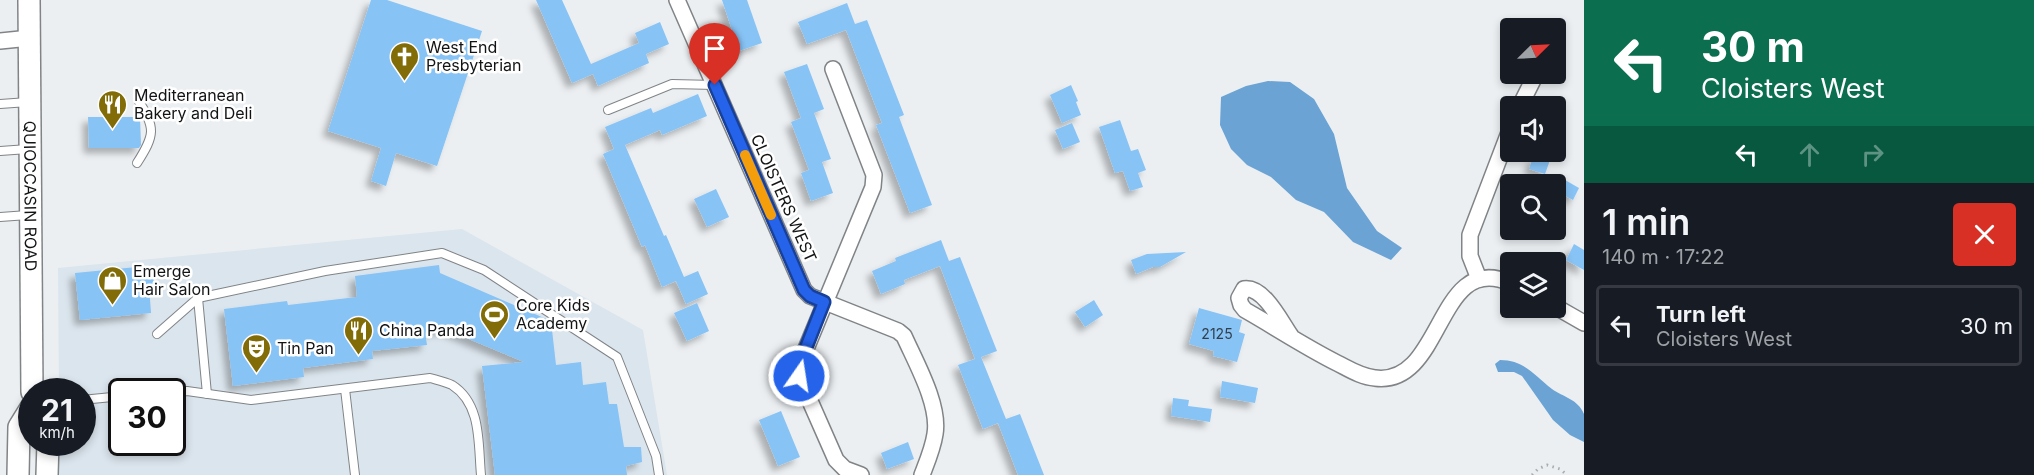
<!DOCTYPE html>
<meta charset="utf-8">
<style>
:root{--surface:#171b24;--page:#20242c;--text:#f1f3f6;--muted:#9ea1a6;--line:#363941}
body{margin:0;font-family:Inter,sans-serif;background:var(--page);color:var(--text);height:100vh;display:flex;flex-direction:column;font-size:22px;white-space:nowrap}
*{box-sizing:border-box;margin:0}
p{font-size:20px;color:var(--muted)}
.icon{flex:none;width:33px;height:33px;fill:none;stroke:currentColor;stroke-width:2;stroke-linecap:round;stroke-linejoin:round}
.map{position:relative;flex:1;overflow:hidden}
.drawer{display:flex;flex-direction:column;background:var(--surface);width:450px}
.drawer>*{flex:none}
.guide{background:#0b6e4f;color:#fff;overflow:hidden}
.needle{width:39px;rotate:66deg}
.controls{position:absolute;left:1500px;top:18px;display:grid;gap:12px}
.controls a{display:grid;place-items:center;width:66px;height:66px;border-radius:6px;background:var(--surface);box-shadow:0 3px 9px #0003;font-size:30px}
.speed{position:absolute;left:18px;top:378px;display:flex;gap:12px;font-size:30px;font-weight:700;text-align:center}
.speed>*{display:grid;place-content:center;width:78px;height:78px;border-radius:50%;background:var(--surface);box-shadow:0 3px 9px #0003;line-height:1}
.speed small{font-size:15px;font-weight:400}
.speed .limit{border:3px solid #111;border-radius:9px;background:#fff;color:#111}
.pin{position:absolute;display:grid;place-items:center;width:51px;height:51px;color:#fff;margin:-62px -26px;border-radius:50% 50% 50% 0;rotate:-45deg;box-shadow:0 0 6px #0007}
.pin .icon{rotate:45deg}
.me{position:absolute;width:66px;margin:-33px;rotate:13deg;stroke-linejoin:round;filter:drop-shadow(0 0 4px #0008)}
.turn{display:flex;align-items:center;gap:21px;height:126px;padding:0 18px;font-size:27px}
.turn .icon{width:78px;height:78px;stroke-width:2.5}
.turn b{display:block;font-size:42px;line-height:51px}
.lanes{display:flex;align-items:center;height:57px;padding:0 18px;background:#0003;justify-content:center;gap:30px;direction:ltr}
.lanes .off{opacity:.35}
.round{display:grid;place-items:center;flex:none;width:63px;height:63px;border-radius:6px;background:var(--page)}
.overview{display:flex;align-items:center;justify-content:space-between;height:102px;padding:0 18px}
h1{font-size:36px;font-weight:600;line-height:45px}
ul{padding:0;list-style:none}
li{display:flex;align-items:center;gap:18px;height:81px;margin:0 12px 9px;padding:0 6px;border:3px solid var(--line);border-radius:6px}
li div{flex:1}
li b{display:block;font-size:22px}
li em{font-style:normal}
main{display:flex;flex:1;min-height:0}
.map>svg:first-child{display:block}
.built{fill:#dbe5ed;fill-rule:evenodd}
.water{fill:#6aa3d4}
.building{fill:#88c3f5;filter:url(#shadow)}
.lines{fill:none;stroke-linecap:round;stroke-linejoin:round}
.service-casing{stroke:#818487;stroke-width:10}
.minor-casing{stroke:#818487;stroke-width:18}
.secondary-casing{stroke:#818487;stroke-width:24}
.path{stroke:#a9acae;stroke-width:3;stroke-dasharray:1.5 4.5;stroke-linecap:butt}
.service{stroke:#fff;stroke-width:8}
.minor{stroke:#fff;stroke-width:15}
.secondary{stroke:#fff;stroke-width:21}
.route-casing{stroke:#184099;stroke-width:15}
.route{stroke:#2563eb;stroke-width:10}
.slow{stroke:#f59e0b;stroke-width:10}
.labels{text-anchor:middle;dominant-baseline:central;stroke-width:5;stroke-linejoin:round;paint-order:stroke}
.number-label{font-size:14px;fill:#303f4c}
.poi-label{font-size:16px;fill:#121314;stroke:#fff;text-anchor:start}
.street-label{font-size:16px;fill:#121314;stroke:#fff}
</style>
<main>
<div class="map">
<svg width="1584" height="475" viewBox="0 0 1584 475">
<defs>
<filter id="shadow"><feDropShadow dx="-5.5" dy="5.5" stdDeviation="3" flood-color="#0004"/></filter>
</defs>
<rect width="100%" height="100%" fill="#ebeff2"/>
<!-- built -->
<path class="built" d="M462,229L643,330L667,475H57L58,443L82,442V392L59,391L58,268ZM122,392H172V442H122Z"/>
<!-- water -->
<g class="water">
<path d="M1268,81L1290,82L1314,99L1334,134L1347,188L1377,231L1402,248L1391,260L1353,242L1324,212L1296,200L1271,177L1247,165L1231,149L1220,125L1221,97L1246,86Z"/>
<path d="M1500,360C1524,360 1534,375 1552,389C1563,397 1578,399 1584,414C1584,421 1584,434 1584,442L1570,435L1553,420L1522,376L1514,372H1498L1495,364Z"/>
</g>
<!-- building -->
<g class="building">
<path d="M371,0H387L482,31L437,166L396,153L386,186L371,181L381,148L328,131Z"/>
<path d="M536,0H562L591,64L639,43L635,33L660,22L669,44L646,54L649,63L598,86L593,74L572,83Z"/>
<path d="M722,0H747L762,43L739,51Z"/>
<path d="M847,3L855,24L867,20L904,115L899,117L932,205L910,213L876,125L882,123L846,30L807,44L798,22Z"/>
<path d="M807,64L824,109L814,113L831,159L822,162L833,193L811,201L801,173L809,170L791,122L801,118L784,72Z"/>
<path d="M1071,85L1078,101L1076,102L1081,115L1062,123L1050,95Z"/>
<path d="M698,94L707,116L662,135L660,130L625,145L664,236L666,235L684,277L698,271L708,294L686,304L676,281L662,287L645,245L642,247L603,154L614,149L605,127L651,108L653,113Z"/>
<path d="M88,117H140L141,145L139,148H89Z"/>
<path d="M1120,120L1131,151L1138,149L1146,170L1138,173L1143,187L1130,191L1123,171L1115,173L1099,127Z"/>
<path d="M1072,123L1080,142L1063,149L1055,130Z"/>
<path d="M1539,156L1550,160L1545,174L1529,169L1533,157L1537,159Z"/>
<path d="M1565,180L1579,188L1573,200L1558,192Z"/>
<path d="M716,189L729,217L707,227L694,199Z"/>
<path d="M941,240L949,261L960,257L997,351L981,357L1006,419L1020,414L1044,475H1018L998,423L983,429L958,365L975,359L940,266L904,280L905,284L881,294L872,271L896,261L895,258Z"/>
<path d="M1574,244L1584,250V270L1566,260Z"/>
<path d="M1186,252L1160,267H1153L1136,274L1131,260L1147,254Z"/>
<path d="M439,265L440,273L551,321L556,365L581,362L583,385L606,382L609,404H617L624,447H641L642,462L626,466L627,475H495L482,366L524,362L445,329L425,332L427,345L372,351L373,359L303,368L304,377L233,386L224,309L287,301L288,305L357,297L355,276Z"/>
<path d="M147,266V272H153L154,285H149L151,313L80,320L75,273Z"/>
<path d="M1094,300L1103,315L1085,327L1075,312Z"/>
<path d="M697,303L709,331L687,341L674,313Z"/>
<path d="M1199,308L1242,320L1239,332L1245,334L1237,362L1213,356L1214,351L1189,344Z"/>
<path d="M1222,381L1258,388L1255,403L1220,397Z"/>
<path d="M1173,398L1189,400L1188,406L1212,409L1210,422L1171,416Z"/>
<path d="M781,411L800,457L778,466L759,420Z"/>
<path d="M908,442L914,459L887,469L881,453Z"/>
</g>
<g class="lines">
<defs>
<g id="service">
<path d="M0,104L28,102"/>
<path d="M608,110L672,84L715,85"/>
<path d="M0,151L28,149"/>
<path d="M137,163C155,135 156,128 138,100"/>
<path d="M0,217L28,215"/>
<path d="M198,298L207,394"/>
<path d="M157,334L198,298L325,271L442,253L484,270L617,357L656,456L659,475"/>
<path d="M345,389L355,475"/>
<path d="M172,392L187,391L251,400L430,378C437,380 446,382 452,385C482,404 478,444 481,475"/>
<path d="M82,400L122,396"/>
</g>
<g id="minor">
<path d="M677,0L804,290L810,296L898,331L904,336C916,363 940,405 935,434C933,448 927,462 922,475"/>
<path d="M0,41L30,38"/>
<path d="M833,69L874,175L873,187L798,368L799,376L836,460L845,469L861,475"/>
<path d="M1520,106L1535,76"/>
<path d="M1479,279L1470,256V235L1510,130"/>
<path d="M1556,307L1584,323"/>
<path d="M1291,336C1281,322 1264,286 1244,289L1239,298L1241,305L1245,310C1275,327 1305,347 1337,363C1349,369 1361,377 1375,378C1444,387 1436,250 1510,283"/>
</g>
<g id="secondary">
<path id="s1" d="M29,0L32,392"/>
<path d="M18,475L19,427L32,406"/>
<path d="M47,475L48,442"/>
</g>
</defs>
<!-- service casing -->
<use href="#service" class="service-casing"/>
<!-- minor casing -->
<use href="#minor" class="minor-casing"/>
<!-- secondary casing -->
<use href="#secondary" class="secondary-casing"/>
<!-- path -->
<path class="path" d="M1532,475L1538,469L1547,465L1560,469L1567,475"/>
<!-- service -->
<use href="#service" class="service"/>
<!-- minor -->
<use href="#minor" class="minor"/>
<!-- secondary -->
<use href="#secondary" class="secondary"/>
</g>
<g class="lines">
<defs>
<path id="route" d="M715,85L804,290L810,296L824,302L798,368L799,376"/>
</defs>
<!-- route casing -->
<use href="#route" class="route-casing"/>
<!-- route -->
<use href="#route" class="route"/>
<!-- slow -->
<path class="slow" d="M745,155L771,215"/>
</g>
<!-- icons -->
<defs>
<symbol id="church-pin" viewBox="-11 -11 22 30"><path d="M0 17L-7.5 6A9.5 9.5 0 1 1 7.5 6Z" fill="#816c07" stroke="#fff"/><path d="M-1.2-6h2.4v3.5h3.3v2.4h-3.3V6h-2.4V-.1h-3.3v-2.4h3.3Z" fill="#fff"/></symbol>
<symbol id="restaurant-pin" viewBox="-11 -11 22 30"><path d="M0 17L-7.5 6A9.5 9.5 0 1 1 7.5 6Z" fill="#816c07" stroke="#fff"/><path d="M-5-6h1v4h1v-4h1v4h1v-4h1v5L-1.5 .5V6h-2V.5L-5-1ZM5-6V6H3V1.5H1.5Q1.5-4 5-6Z" fill="#fff"/></symbol>
<symbol id="shop-pin" viewBox="-11 -11 22 30"><path d="M0 17L-7.5 6A9.5 9.5 0 1 1 7.5 6Z" fill="#816c07" stroke="#fff"/><path d="M-5-2.5h2.3a2.7 3.5 0 0 1 5.4 0H5L5.5 6h-11ZM-1.5-2.5h3a1.5 2.3 0 0 0-3 0Z" fill="#fff"/></symbol>
<symbol id="stadium-pin" viewBox="-11 -11 22 30"><path d="M0 17L-7.5 6A9.5 9.5 0 1 1 7.5 6Z" fill="#816c07" stroke="#fff"/><path d="M0-5a6.5 5 0 1 0 0 10a6.5 5 0 1 0 0-10ZM-3.5-1.8h7v3.6h-7Z" fill="#fff"/></symbol>
<symbol id="theatre-pin" viewBox="-11 -11 22 30"><path d="M0 17L-7.5 6A9.5 9.5 0 1 1 7.5 6Z" fill="#816c07" stroke="#fff"/><path d="M-5-5.5Q0-4 5-5.5V0Q5 5 0 6Q-5 5-5 0ZM-3.3-2.5H-1v1.5H-3.3ZM1-2.5H3.3v1.5H1ZM-2.8 1Q0 5.5 2.8 1Z" fill="#fff"/></symbol>
</defs>
<g fill-rule="evenodd">
<use href="#church-pin" x="388" y="40" width="33" height="45"/>
<use href="#restaurant-pin" x="96" y="88" width="33" height="45"/>
<use href="#shop-pin" x="96" y="264" width="33" height="45"/>
<use href="#stadium-pin" x="478" y="298" width="33" height="45"/>
<use href="#restaurant-pin" x="342" y="314" width="33" height="45"/>
<use href="#theatre-pin" x="240" y="332" width="33" height="45"/>
</g>
<g class="labels">
<!-- number labels -->
<g class="number-label">
<text x="1217" y="333">2125</text>
</g>
<!-- poi labels -->
<g class="poi-label">
<text x="426" y="47">West End<tspan x="426" dy="18">Presbyterian</tspan></text>
<text x="134" y="95">Mediterranean<tspan x="134" dy="18">Bakery and Deli</tspan></text>
<text x="133" y="271">Emerge<tspan x="133" dy="18">Hair Salon</tspan></text>
<text x="516" y="305">Core Kids<tspan x="516" dy="18">Academy</tspan></text>
<text x="379" y="330">China Panda</text>
<text x="277" y="348">Tin Pan</text>
</g>
<!-- street labels -->
<g class="street-label">
<text stroke="none"><textPath href="#s1" startOffset="196">QUIOCCASIN ROAD</textPath></text>
<text transform="translate(784 198) rotate(66)">CLOISTERS WEST</text>
</g>
</g>
</svg>
<div class="controls">
<a><svg class="needle" viewBox="-14 -14 28 28"><path d="M0-13l5 13h-10z" fill="#e53935"/><path d="M0 13l5-13h-10z" fill="#9ea1a6"/></svg></a>
<a><svg class="icon" aria-label="sound" viewBox="0 0 24 24"><path d="M4 9h4l5-4v14l-5-4H4zM17 9q2 3 0 6"/></svg></a>
<a><svg class="icon" aria-label="search" viewBox="0 0 24 24"><circle cx="10" cy="10" r="6"/><path d="M15 15l6 6"/></svg></a>
<a><svg class="icon" aria-label="layers" viewBox="0 0 24 24"><path d="M12 4l9 5-9 5-9-5zM3 14l9 5 9-5"/></svg></a>
</div>
<div class="speed"><div>21<small>km/h</small></div><div class="limit">30</div></div>
<div class="pin" style="left:715px;top:85px;background:#d93025"><svg class="icon" aria-label="arrive" viewBox="0 0 24 24"><path d="M6 21V4h12l-3 4 3 4H6"/></svg></div>
<svg class="me" style="left:799px;top:376px" viewBox="-20 -20 40 40"><circle r="17" fill="#2563eb" stroke="#fff" stroke-width="3"/><path d="M0-11L8 9 0 5-8 9z" fill="#fff"/></svg>
</div>
<section class="drawer">
<div class="guide">
<div class="turn"><svg class="icon" aria-label="left" viewBox="0 0 24 24"><path d="M17 20v-9H6M10 6l-5 5 5 5"/></svg><div><b>30 m</b>Cloisters West</div></div>
<div class="lanes"><svg class="icon" aria-label="left" viewBox="0 0 24 24"><path d="M17 20v-9H6M10 6l-5 5 5 5"/></svg><svg class="icon off" aria-label="ahead" viewBox="0 0 24 24"><path d="M12 20V5M6 11l6-6 6 6"/></svg><svg class="icon off" aria-label="right" viewBox="0 0 24 24"><path d="M7 20v-9h11M14 6l5 5-5 5"/></svg></div>
</div>
<div class="overview"><div><h1>1 min</h1><p>140 m · 17:22</p></div><a class="round" style="background:#d93025;color:#fff"><svg class="icon" aria-label="close" viewBox="0 0 24 24"><path d="M6 6l12 12M18 6L6 18"/></svg></a></div>
<ul>
<li><svg class="icon" aria-label="left" viewBox="0 0 24 24"><path d="M17 20v-9H6M10 6l-5 5 5 5"/></svg><div><b>Turn left</b><p>Cloisters West</p></div><em>30 m</em></li>
</ul>
</section>
</main>
